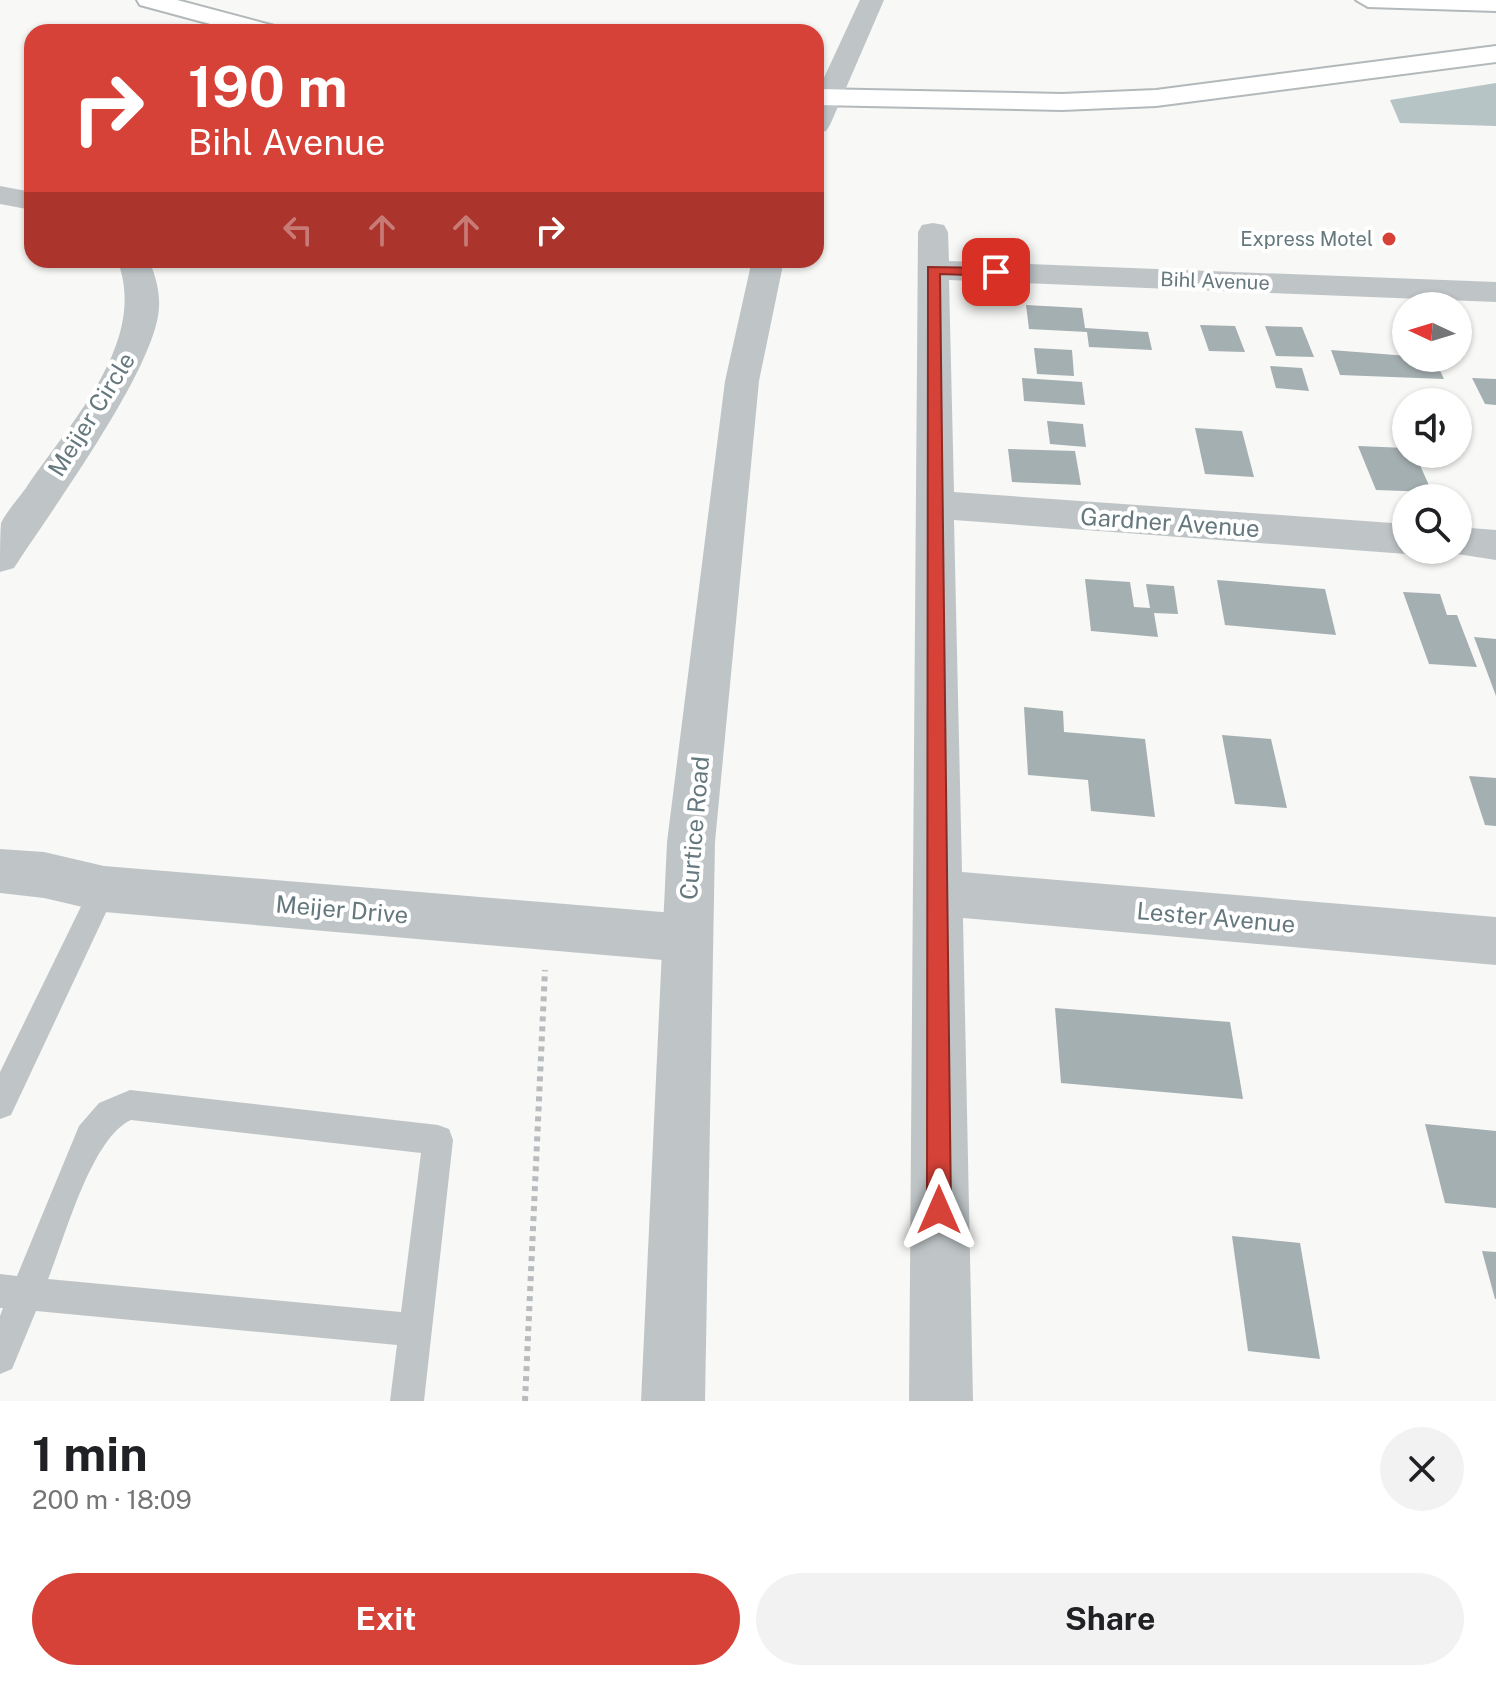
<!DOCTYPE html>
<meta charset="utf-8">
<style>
:root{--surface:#fff;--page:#f2f2f2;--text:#202124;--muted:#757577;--accent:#d64238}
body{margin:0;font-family:"Public Sans",sans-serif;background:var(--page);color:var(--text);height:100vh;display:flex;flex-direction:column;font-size:30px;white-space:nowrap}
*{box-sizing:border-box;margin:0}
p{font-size:26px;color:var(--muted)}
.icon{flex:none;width:44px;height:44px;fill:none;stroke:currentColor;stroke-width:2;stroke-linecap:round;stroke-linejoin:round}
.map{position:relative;height:1401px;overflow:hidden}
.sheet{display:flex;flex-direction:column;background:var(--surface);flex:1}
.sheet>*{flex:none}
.top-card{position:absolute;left:24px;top:24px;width:800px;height:244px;border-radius:24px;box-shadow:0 2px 6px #0004;background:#d64238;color:#fff;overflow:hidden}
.needle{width:52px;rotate:274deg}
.buttons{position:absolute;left:1392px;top:292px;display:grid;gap:16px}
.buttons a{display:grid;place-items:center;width:80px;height:80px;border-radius:50%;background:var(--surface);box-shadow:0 2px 6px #0004;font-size:40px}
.pin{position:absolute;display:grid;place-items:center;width:68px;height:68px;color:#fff;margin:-34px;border-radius:16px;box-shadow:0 4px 12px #0006}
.me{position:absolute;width:88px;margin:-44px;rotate:0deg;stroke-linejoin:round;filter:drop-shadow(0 0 6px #0008)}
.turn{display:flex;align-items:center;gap:28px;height:168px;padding:0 32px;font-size:36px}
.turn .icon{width:104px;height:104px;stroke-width:2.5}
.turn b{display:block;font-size:56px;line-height:68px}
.lanes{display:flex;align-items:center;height:76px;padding:0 32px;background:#0003;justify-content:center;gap:40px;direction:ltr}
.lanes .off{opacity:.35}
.round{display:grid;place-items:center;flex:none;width:84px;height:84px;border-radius:42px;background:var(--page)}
.overview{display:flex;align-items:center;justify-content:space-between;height:136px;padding:0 32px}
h1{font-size:48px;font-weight:700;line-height:60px}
.primary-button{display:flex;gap:16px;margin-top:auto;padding:16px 32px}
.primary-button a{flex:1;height:92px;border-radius:48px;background:var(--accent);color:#fff;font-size:32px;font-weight:700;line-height:92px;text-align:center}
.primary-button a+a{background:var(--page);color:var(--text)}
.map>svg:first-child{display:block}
.water{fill:#b6c4c6}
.building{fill:#a4afb2}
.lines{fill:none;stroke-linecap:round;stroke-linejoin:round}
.motorway-casing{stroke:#b3b8ba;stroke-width:4}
.path{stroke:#b8bcbe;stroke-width:6;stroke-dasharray:5 5;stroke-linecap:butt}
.service{fill:#bfc5c7;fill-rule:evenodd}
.minor{fill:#bfc5c7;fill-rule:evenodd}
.tertiary{fill:#bfc5c7;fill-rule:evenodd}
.motorway{fill:#fff;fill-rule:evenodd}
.route{fill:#d64238;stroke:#8b2b24;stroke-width:2}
.poi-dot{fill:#d64238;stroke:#fff;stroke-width:3}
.labels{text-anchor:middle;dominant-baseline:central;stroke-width:8;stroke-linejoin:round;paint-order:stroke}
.far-poi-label{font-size:20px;fill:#65787e;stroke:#fff;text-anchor:end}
.far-street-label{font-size:20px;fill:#65787e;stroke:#fff}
.street-label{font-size:24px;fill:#65787e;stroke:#fff}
</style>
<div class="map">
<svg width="1496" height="1401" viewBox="0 0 1496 1401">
<rect width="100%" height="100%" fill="#f8f8f6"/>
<!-- water -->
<path class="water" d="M1496,83V126L1400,123L1390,100Z"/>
<!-- building -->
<g class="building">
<path d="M1026,305L1082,308L1085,328L1148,332L1152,350L1089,347L1087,332L1029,329Z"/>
<path d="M1200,325L1235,326L1245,352L1209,351Z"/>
<path d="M1265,326L1302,327L1314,357L1276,356Z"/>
<path d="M1034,348L1072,350L1074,376L1037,374Z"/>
<path d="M1331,350L1434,358L1444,379L1340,375Z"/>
<path d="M1270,366L1302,368L1309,391L1276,388Z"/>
<path d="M1022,378L1082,382L1085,405L1024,401Z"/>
<path d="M1472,378L1496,379V405L1485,404Z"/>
<path d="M1047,421L1083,424L1086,447L1050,444Z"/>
<path d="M1195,428L1242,431L1254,477L1205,474Z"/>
<path d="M1358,446L1406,448V454H1415L1432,492L1376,490Z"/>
<path d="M1008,449L1075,451L1081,485L1012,482Z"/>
<path d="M1085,579L1130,582L1134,607L1150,608L1146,584L1174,586L1178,614L1154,613L1158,637L1091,631Z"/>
<path d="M1217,580L1325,589L1336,635L1225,625Z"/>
<path d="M1403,592L1440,594L1447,615H1457L1477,667L1429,664Z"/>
<path d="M1474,637L1496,639V696Z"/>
<path d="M1024,707L1063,711L1064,732L1145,739L1155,817L1091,811L1088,780L1028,775Z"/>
<path d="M1222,735L1271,739L1287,808L1235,804Z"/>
<path d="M1469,776L1496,778V826L1485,825Z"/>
<path d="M1055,1008L1230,1022L1243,1099L1061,1083Z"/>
<path d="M1425,1124L1496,1131V1208L1445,1203Z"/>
<path d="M1232,1236L1300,1243L1320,1359L1248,1351Z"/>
<path d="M1482,1251L1496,1252V1299H1495Z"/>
</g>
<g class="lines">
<defs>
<g id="motorway">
<path d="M137,0H177L278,27L282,32H240L140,5Z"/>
<path d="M1356,0H1496V11L1368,7Z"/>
<path d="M1496,46V62L1156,106L1062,110L816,105V89L1062,94L1156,90Z"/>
</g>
</defs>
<!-- motorway casing -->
<use href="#motorway" class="motorway-casing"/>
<!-- path -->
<path class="path" d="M525,1401L545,970"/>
<!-- service -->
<g class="service">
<path d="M104,876L114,880L117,889L11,1115L0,1119V1072L94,880Z"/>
<path d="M130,1090L438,1125L449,1129L453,1140L424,1401H390L397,1345L36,1311L12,1369L0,1374V1316L3,1308H0V1274L17,1276L79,1126L99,1103ZM131,1120L421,1153L401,1312L48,1279C65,1238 91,1138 131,1120Z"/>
</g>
<!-- minor -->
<g class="minor">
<path d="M0,186L32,192V210L0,204Z"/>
<path d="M933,223L944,225L948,232L949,261L1496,282V302L949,280L954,492L1406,524V550H1418L1406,554L954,520L962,872L1496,917V965L963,918L973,1401H909L918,232L922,225Z"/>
<path d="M117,260H149C155,275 160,290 159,307C157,367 50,512 14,568L0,572C0,558 0,536 1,523C7,511 18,499 26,488C68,425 150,341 117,260Z"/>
<path d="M1458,527L1496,530V560L1444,552L1458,550Z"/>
<path d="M0,849L44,852L104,866L686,914L704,921L711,938L704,955L686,962L104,912L44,898L0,893Z"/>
</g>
<!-- tertiary -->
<g class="tertiary">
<path d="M860,0H884L830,125L826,131L816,133V95Z"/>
<path d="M752,260H784L759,381L715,842L705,1401H641L667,842L725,381Z"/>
</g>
<!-- motorway -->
<use href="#motorway" class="motorway"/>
</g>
<!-- route -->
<path class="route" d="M928,267L996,268L1002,272L996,276L940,274L951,1210L948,1219L939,1222L930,1219L927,1210Z"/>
<!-- markers -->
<circle class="poi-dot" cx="1389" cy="239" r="8"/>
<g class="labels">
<!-- far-poi labels -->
<g class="far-poi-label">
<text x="1373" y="239">Express Motel</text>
</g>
<!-- far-street labels -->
<g class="far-street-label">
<text transform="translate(1215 281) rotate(2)">Bihl Avenue</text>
</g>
<!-- street labels -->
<g class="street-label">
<text transform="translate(91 414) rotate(-58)">Meijer Circle</text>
<text transform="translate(1170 522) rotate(4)">Gardner Avenue</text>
<text transform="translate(694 828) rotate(-85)">Curtice Road</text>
<text transform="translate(342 909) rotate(5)">Meijer Drive</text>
<text transform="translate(1216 917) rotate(5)">Lester Avenue</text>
</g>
</g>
</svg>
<div class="buttons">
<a><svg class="needle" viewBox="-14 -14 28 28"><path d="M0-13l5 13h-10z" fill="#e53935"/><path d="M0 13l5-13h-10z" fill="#757577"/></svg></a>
<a><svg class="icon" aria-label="sound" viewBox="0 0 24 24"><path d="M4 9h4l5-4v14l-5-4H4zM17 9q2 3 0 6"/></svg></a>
<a><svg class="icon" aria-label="search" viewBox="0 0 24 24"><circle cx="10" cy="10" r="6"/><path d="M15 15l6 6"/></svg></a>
</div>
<div class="pin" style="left:996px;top:272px;background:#d93025"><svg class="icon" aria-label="arrive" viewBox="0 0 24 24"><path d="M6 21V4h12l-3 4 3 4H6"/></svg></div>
<svg class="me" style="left:939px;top:1210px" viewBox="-20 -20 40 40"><path d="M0-17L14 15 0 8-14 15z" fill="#d64238" stroke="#fff" stroke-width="4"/></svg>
<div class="top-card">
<div class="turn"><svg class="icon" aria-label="right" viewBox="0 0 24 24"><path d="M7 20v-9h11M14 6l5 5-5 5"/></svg><div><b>190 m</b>Bihl Avenue</div></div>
<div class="lanes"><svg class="icon off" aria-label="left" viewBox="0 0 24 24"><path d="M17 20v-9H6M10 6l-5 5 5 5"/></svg><svg class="icon off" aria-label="ahead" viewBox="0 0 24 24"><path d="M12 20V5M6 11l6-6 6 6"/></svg><svg class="icon off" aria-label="ahead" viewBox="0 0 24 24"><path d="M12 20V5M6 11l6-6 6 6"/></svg><svg class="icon" aria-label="right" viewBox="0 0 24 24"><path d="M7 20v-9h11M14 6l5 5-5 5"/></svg></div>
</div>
</div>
<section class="sheet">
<div class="overview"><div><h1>1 min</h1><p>200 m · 18:09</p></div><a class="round"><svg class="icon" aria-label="close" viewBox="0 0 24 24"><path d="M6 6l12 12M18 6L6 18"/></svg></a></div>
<div class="primary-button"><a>Exit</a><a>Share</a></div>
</section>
